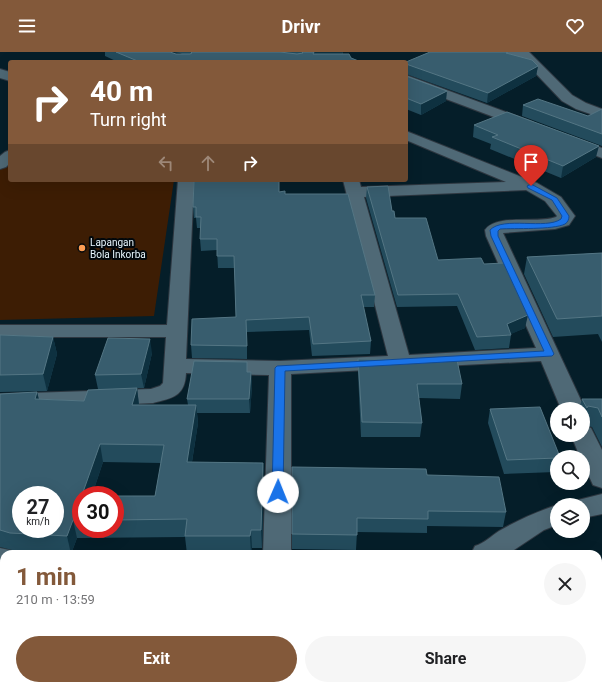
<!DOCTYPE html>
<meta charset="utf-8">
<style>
:root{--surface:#fff;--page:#f6f6f6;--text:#202124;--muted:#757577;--accent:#83593a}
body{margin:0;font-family:Roboto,sans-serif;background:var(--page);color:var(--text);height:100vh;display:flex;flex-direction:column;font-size:15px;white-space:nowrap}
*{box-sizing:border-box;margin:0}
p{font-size:13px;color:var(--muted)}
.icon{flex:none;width:22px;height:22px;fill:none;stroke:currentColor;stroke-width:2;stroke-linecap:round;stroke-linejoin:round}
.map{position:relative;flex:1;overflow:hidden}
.sheet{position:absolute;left:0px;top:498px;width:602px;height:140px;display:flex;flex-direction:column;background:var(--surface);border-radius:12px 12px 0 0;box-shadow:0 4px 16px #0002}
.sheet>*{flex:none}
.hud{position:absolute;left:8px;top:8px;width:400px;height:122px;border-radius:4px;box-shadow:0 4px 16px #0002;background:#83593a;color:#fff;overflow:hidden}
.buttons{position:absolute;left:550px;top:350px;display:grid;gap:8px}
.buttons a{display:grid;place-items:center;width:40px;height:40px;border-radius:50%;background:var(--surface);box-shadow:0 4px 16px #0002;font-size:20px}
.speed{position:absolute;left:12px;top:434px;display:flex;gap:8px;font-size:20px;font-weight:700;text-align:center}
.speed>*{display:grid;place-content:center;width:52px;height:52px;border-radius:50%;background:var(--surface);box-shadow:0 4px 16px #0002;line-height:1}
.speed small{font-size:10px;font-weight:400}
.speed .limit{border:6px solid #d22;background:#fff;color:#111}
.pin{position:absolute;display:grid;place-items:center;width:34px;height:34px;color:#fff;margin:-41px -17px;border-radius:50% 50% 50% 0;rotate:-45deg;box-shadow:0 0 4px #0007}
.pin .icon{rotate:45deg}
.me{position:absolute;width:44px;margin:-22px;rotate:1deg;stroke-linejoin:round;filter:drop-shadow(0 0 3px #0008)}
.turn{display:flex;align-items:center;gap:14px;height:84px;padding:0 16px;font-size:18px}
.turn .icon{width:52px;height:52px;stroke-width:2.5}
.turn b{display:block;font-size:28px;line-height:34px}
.lanes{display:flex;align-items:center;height:38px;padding:0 16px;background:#0003;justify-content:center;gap:20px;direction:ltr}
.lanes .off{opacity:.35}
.round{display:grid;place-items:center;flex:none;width:42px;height:42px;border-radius:21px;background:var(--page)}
.summary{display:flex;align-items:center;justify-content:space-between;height:68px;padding:0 16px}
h1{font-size:24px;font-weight:700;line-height:30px;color:var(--accent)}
.action{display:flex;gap:8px;margin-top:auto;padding:8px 16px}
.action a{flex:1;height:46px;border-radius:24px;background:var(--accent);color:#fff;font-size:16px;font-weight:700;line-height:46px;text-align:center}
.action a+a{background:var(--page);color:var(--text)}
header{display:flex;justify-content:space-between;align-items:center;height:52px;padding:0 16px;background:var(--accent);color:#fff;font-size:18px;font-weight:700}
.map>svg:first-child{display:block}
.green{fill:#3d1d04}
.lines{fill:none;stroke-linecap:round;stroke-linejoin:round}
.minor-casing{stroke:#2e3740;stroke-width:2}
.minor{fill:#4f6976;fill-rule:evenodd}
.wall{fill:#234b5c;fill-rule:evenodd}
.shaded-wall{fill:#0e3140}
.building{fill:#385d6e;stroke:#547684;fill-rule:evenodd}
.route{fill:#1a73e8;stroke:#114b97}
.poi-dot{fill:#fc9d54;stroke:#01070b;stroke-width:1.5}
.labels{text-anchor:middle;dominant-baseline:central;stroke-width:4;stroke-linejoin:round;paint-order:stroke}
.poi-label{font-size:10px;fill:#e8f7fe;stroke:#01070b;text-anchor:start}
</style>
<header><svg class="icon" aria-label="menu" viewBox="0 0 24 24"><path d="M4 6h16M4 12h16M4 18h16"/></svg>Drivr<svg class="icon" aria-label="heart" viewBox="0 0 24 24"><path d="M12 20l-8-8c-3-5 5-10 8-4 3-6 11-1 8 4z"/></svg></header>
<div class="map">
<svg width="602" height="638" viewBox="0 0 602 638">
<rect width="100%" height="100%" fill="#051e29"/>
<!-- green -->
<path class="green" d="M10,100V128H174L154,264L0,268V116Z"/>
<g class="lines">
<defs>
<g id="minor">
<path d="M460,0H529L572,43L586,51L602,57V66L576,57L562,49L521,6L466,4L462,3Z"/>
<path d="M0,17L10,20V29L0,26Z"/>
<path d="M406,23L533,70L535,73L533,76L528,77L523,76L406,32Z"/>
<path d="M406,79L537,131L561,145L575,164L569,173L555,177L503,181L585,357L583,360V357H561L541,309L291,322V502H263L269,323L186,321C185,344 173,346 153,351L0,358V342L151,337L160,334L163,331L166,285H0V273H167L178,128H194L186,307L280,309L388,304L343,128H359L361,135L506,130L406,88ZM526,138L545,149L557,164L556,165C538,172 497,161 485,178L486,184L536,296L409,303L364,145Z"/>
<path d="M570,84L602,96V106L565,92L562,89L565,86Z"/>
<path d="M10,98V111L6,115L0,117V104L5,100Z"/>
<path d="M583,374L591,376L602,398V436L593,433L583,411V405H580L571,383H583Z"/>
<path d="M602,442V462L583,466V453H572L574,449Z"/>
<path d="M557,453V473L544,478L508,502H471L475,494C485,491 491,484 499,479C518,468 536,460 557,453Z"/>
<path d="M0,496L14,499L15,502H4V518H0Z"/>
<rect x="501" y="634" width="32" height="4"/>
</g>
</defs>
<!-- minor casing -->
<use href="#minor" class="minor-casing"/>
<!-- minor -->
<use href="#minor" class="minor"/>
</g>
<!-- wall -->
<g class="wall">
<path d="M105,0H280L291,1L284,0H343V2L361,10H118L105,4ZM171,0L180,1L182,2H176Z"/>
<path d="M510,2L538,14L536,24L487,51L406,22V24L446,49L421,63L406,57V10Z"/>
<path d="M523,53L588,64L602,57V94L522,64Z"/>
<path d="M474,73L596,105L561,126L490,97L491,92L473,85Z"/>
<path d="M367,135L392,159L395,166L438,208L525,276L510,282L511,283L509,296L475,298L457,254L397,255L366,146Z"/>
<path d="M279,140L285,142L375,243L374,255H363L371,289L370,302L312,304L309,278L247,280V307L192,306L191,293L236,265L235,216H218L217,198L201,199L200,187L201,176H197L196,166H194L193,155Z"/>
<path d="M602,201V290L598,282L553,285L524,222L527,205Z"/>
<path d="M0,283L53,285L57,302L47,339L0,340Z"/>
<path d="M152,301L144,336H137L139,353H188L187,347L248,320H251L252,334L250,361H197L198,371L192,410L263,411L264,429L262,496H252L251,502H187L185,485L77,486L71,502L16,499L0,495V342L37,340L39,347L84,349L98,337L95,323ZM103,410L161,411L155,444H115V477H81V443H92Z"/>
<path d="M358,307L462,332L460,347L419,346L422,371L420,385H361L358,321Z"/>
<path d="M582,347H602V395L592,375L583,373V357H579Z"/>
<path d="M490,357L557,405L556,420L504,422L488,371Z"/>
<path d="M292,415L427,423L506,460L503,475L427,474V481L357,480L356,498L292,497Z"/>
<rect x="0" y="527" width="4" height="75"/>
</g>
<!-- shaded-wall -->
<g class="shaded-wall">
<path d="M314,0H343L342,3L313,2Z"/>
<path d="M538,14L536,24L487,51L488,41Z"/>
<path d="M447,39L446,49L421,63V52Z"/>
<path d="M599,94L596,105L561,126L563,114Z"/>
<path d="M528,263L525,276L507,284V272Z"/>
<path d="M53,285L57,302L47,339L43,322Z"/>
<path d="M150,287L152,301L144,336L141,322Z"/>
<path d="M251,320L252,334L250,361L249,347Z"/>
<path d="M137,336L139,353H132Z"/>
<path d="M37,340L41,358L35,347Z"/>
<path d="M196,353L198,371L189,428L187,410Z"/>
<path d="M588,354L583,373V369L587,356Z"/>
<path d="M100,392L103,410L92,443H82Z"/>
<path d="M263,411L264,429L262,496L261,478Z"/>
<path d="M73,468L77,486L71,502L67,484Z"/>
<path d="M251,478L252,496L251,502L250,484Z"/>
</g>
<!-- building -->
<g class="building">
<path d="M116,0H170L176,2H190L192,1L191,0H280L297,2L303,1L302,0H314L313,2H349L351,6L361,10H140Z"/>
<path d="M430,0H508L506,1L532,8L538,14L488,41L406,12V10Z"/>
<path d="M406,17V24L447,39L421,52L406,46Z"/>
<path d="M538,47L588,64L602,57V82L523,53Z"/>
<path d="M507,60L599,94L563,114L492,85L498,83L474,73Z"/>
<path d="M194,128H279V140L285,139V142H348L375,243H361L371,289L313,292L309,265L246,268L247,294L191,293L192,267L236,265L234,204H217V187H200L201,165H196V155H193Z"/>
<path d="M388,134L392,159H394L395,166H426L438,208L481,206L484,212L504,211L528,263L507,272L511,283L477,285L458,242L398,243L367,135Z"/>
<path d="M602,201V264L557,267L527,205Z"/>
<path d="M0,283L53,285L43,322L0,323Z"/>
<path d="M108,286L150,287L141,322L95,323Z"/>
<path d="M358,307L457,308L462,332H417L422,371L362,370Z"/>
<path d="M194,309L247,310V320H251L249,347H187Z"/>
<path d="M137,336L132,353H196L187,410L263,411L261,478H251L250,484H185L187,467L115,468V444H155L164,393L100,392L82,443H81V468H73L67,484L10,481L0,478V342L37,340L35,347L84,349L88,338ZM21,443H55V477H21Z"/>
<path d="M582,347H602V365L598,356L588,354L587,356Z"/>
<path d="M540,355L560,405H557V406L507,408L490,357Z"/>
<path d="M292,415L426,417L427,423L499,425L506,460L428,459V467L357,466V483L292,482Z"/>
<rect x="0" y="527" width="4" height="60"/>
<path d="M250,634H414V638H249Z"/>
</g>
<!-- route -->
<path class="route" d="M531,132L557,146L569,164C569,167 568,170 565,172C553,178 514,176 500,177L498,179V184L554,302L552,304L285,319L283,440L282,443H274L272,440L275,316L277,314L544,299L491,184L490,178C503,164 546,178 561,167L562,164L552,148L528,136L527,134Z"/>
<!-- markers -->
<circle class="poi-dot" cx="82" cy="196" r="4"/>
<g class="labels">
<!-- poi labels -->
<g class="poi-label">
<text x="90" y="190">Lapangan<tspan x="90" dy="12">Bola Inkorba</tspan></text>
</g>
</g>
</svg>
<div class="buttons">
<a><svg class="icon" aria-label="sound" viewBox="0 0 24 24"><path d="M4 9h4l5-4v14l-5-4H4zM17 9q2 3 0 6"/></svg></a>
<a><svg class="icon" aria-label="search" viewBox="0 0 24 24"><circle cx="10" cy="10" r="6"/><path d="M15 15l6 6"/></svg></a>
<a><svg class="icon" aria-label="layers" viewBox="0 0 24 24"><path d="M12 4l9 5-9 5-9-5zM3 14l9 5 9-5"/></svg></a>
</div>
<div class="speed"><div>27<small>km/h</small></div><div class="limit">30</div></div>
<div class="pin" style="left:531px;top:134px;background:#d93025"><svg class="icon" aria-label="arrive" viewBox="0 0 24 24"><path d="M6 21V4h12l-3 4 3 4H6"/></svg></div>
<svg class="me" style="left:278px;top:440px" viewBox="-20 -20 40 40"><circle r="19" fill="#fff"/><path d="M0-13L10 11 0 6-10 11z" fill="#1a73e8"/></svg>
<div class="hud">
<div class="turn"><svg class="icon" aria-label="right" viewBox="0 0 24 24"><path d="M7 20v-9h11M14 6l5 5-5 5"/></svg><div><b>40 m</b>Turn right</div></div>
<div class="lanes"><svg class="icon off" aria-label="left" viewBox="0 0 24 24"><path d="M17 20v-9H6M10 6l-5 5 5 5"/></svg><svg class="icon off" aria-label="ahead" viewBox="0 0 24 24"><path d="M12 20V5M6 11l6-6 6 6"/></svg><svg class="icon" aria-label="right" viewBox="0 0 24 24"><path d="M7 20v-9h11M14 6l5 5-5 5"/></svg></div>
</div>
<section class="sheet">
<div class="summary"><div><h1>1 min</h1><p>210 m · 13:59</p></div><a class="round"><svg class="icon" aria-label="close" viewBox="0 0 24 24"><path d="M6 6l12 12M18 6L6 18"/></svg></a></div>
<div class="action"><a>Exit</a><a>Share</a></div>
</section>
</div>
